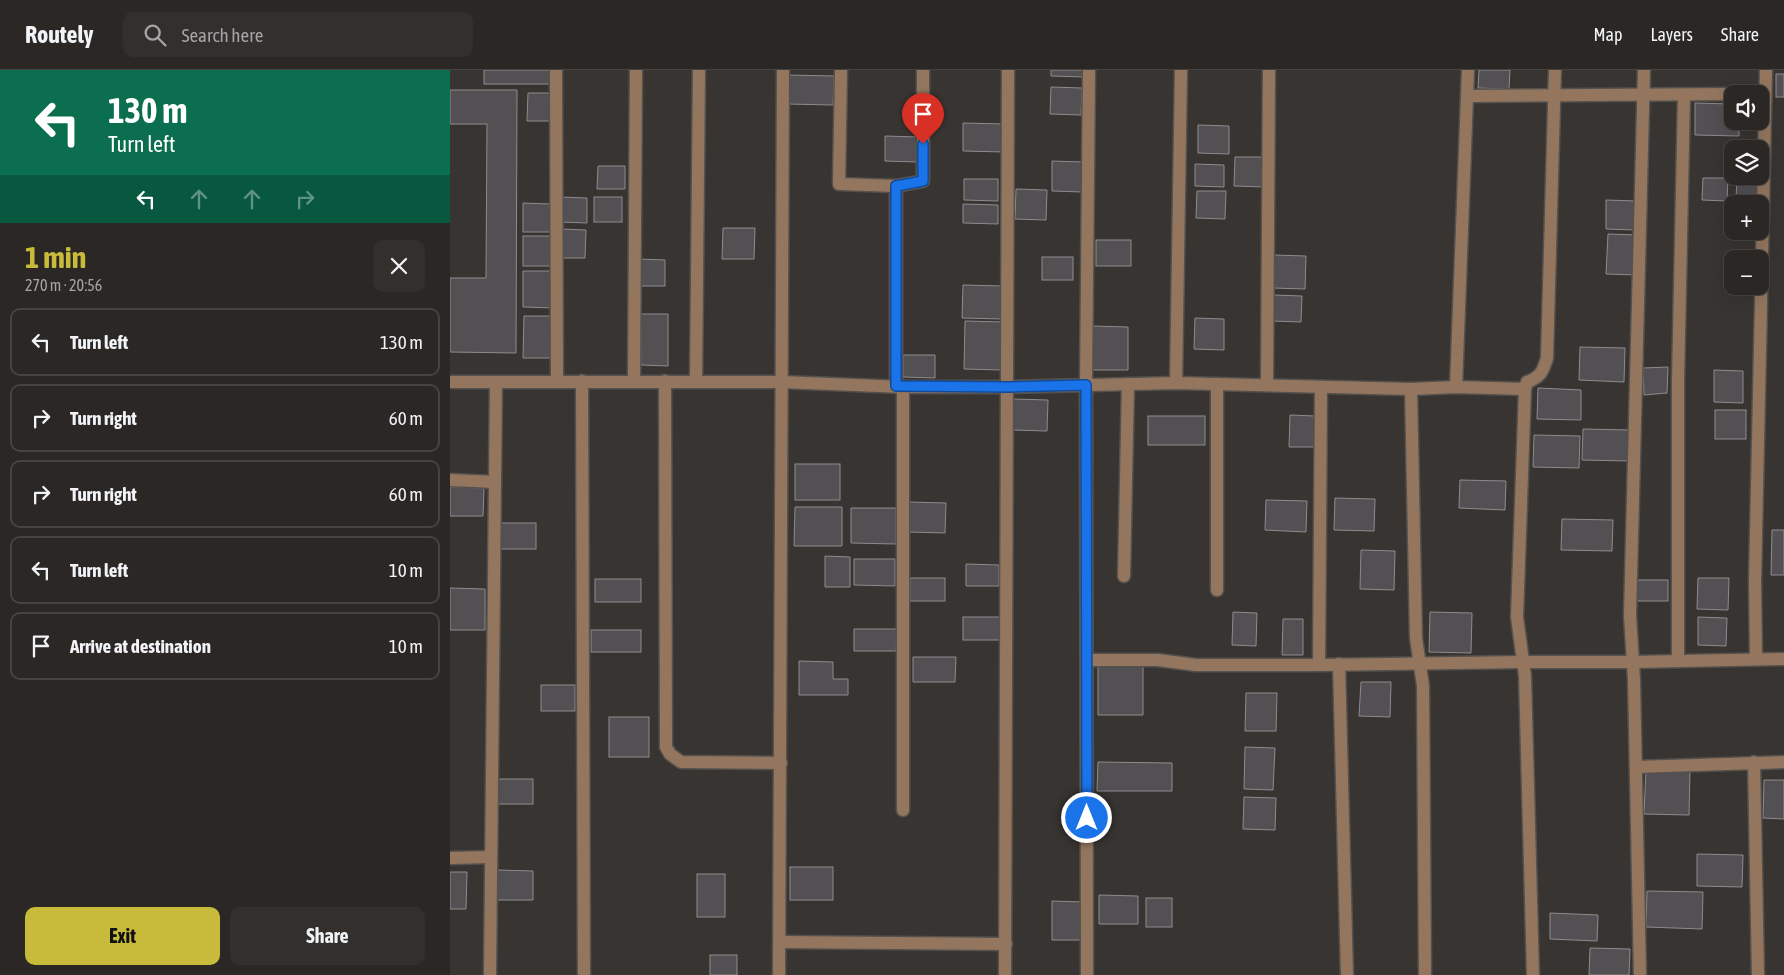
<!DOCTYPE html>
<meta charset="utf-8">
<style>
:root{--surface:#2a2725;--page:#322f2d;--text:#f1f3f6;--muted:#a5a5a7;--line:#464442;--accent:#c8bb3b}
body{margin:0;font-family:"Asap Condensed",sans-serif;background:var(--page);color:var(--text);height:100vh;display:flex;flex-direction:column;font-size:19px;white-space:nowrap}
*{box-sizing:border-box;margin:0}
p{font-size:16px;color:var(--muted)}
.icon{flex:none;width:28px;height:28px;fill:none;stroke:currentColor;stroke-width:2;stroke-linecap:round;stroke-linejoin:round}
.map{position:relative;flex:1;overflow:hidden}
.details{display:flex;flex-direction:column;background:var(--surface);width:450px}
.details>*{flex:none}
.hud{background:#0b6e4f;color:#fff;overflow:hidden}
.buttons{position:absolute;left:1274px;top:15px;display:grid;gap:10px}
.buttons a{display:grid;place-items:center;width:45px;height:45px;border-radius:10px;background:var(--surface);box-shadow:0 5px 20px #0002,0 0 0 1px var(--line);font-size:25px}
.pin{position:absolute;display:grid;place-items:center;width:42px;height:42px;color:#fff;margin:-51px -21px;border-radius:50% 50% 50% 0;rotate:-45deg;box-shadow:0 0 5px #0007}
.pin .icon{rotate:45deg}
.me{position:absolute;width:55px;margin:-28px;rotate:0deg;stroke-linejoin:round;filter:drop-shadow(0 0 4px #0008)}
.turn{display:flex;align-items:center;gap:18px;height:105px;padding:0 25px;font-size:22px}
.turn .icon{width:65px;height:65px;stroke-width:2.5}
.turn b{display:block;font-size:35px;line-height:42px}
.lanes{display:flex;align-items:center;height:48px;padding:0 25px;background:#0003;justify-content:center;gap:25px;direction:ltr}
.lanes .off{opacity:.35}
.round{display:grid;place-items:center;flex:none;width:52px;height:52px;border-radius:10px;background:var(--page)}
.headline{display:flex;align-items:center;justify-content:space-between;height:85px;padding:0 25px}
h1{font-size:30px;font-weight:700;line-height:38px;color:var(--accent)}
.primary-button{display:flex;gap:10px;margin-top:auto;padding:10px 25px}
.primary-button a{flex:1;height:58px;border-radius:10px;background:var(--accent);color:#111;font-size:20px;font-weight:700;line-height:58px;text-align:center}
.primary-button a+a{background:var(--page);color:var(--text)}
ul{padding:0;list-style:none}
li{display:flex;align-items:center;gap:15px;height:68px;margin:0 10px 8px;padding:0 15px;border:2px solid var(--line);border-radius:10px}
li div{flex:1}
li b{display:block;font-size:19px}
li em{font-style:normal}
header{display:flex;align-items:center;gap:30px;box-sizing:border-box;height:70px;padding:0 25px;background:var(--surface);border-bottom:1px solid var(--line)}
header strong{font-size:24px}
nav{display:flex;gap:28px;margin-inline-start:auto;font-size:18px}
.search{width:350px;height:45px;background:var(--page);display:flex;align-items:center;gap:12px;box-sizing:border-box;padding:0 18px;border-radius:10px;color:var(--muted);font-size:19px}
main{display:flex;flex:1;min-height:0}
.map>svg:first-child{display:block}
.building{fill:#535053;stroke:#8e8b8f}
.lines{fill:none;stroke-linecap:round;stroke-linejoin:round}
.minor-casing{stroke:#54514e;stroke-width:15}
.minor{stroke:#94765e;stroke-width:12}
.route-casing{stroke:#114b97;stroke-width:12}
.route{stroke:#1a73e8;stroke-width:9}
</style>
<header>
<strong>Routely</strong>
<div class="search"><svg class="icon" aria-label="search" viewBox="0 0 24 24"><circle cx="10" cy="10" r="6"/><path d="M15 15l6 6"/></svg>Search here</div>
<nav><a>Map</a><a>Layers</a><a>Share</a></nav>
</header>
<main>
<section class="details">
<div class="hud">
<div class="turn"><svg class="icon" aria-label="left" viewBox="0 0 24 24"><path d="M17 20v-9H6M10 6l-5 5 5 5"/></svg><div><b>130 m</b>Turn left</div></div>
<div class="lanes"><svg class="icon" aria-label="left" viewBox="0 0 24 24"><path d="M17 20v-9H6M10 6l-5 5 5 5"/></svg><svg class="icon off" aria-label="ahead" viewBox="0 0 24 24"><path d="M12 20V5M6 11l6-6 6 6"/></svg><svg class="icon off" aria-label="ahead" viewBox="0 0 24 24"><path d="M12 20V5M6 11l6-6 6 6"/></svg><svg class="icon off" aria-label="right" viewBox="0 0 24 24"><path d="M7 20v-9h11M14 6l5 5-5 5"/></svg></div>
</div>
<div class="headline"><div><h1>1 min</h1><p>270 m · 20:56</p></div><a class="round"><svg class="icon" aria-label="close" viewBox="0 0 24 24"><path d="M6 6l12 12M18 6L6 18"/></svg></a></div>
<ul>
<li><svg class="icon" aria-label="left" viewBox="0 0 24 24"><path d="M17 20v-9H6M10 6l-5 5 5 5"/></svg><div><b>Turn left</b></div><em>130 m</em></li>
<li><svg class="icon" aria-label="right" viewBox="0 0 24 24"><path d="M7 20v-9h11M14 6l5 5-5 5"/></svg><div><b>Turn right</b></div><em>60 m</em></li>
<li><svg class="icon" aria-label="right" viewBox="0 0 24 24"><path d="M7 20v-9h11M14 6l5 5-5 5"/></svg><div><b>Turn right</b></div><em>60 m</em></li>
<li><svg class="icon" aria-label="left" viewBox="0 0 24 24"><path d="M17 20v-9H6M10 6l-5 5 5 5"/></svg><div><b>Turn left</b></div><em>10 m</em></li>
<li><svg class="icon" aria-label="arrive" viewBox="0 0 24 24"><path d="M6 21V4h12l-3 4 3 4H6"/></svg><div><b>Arrive at destination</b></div><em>10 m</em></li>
</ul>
<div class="primary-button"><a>Exit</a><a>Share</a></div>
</section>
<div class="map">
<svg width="1334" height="905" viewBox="0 0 1334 905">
<rect width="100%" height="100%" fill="#383431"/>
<!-- building -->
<g class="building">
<rect x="34" y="0" width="68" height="14"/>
<path d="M601,0H634V7L601,6Z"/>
<path d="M1029,0H1060L1059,19L1028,18Z"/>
<rect x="1326" y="4" width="8" height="23"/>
<path d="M337,5L384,6L383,35L337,34Z"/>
<path d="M601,17L632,18L631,45L600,44Z"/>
<path d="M0,20H67L66,283L0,282V208H36L37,54H0Z"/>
<path d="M78,23H103V51H77Z"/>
<path d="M1245,33L1282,34V51H1289V66L1245,65Z"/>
<path d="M513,53L555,54L554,82L513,81Z"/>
<path d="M748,55L779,56V84L748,83Z"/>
<path d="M435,66L468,67L467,92L435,91Z"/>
<path d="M785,87H816L815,117L784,116Z"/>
<path d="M602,91L634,92L633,122L602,121Z"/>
<path d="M745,94L774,95V117L745,116Z"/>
<path d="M148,96H175V119H147Z"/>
<path d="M1287,107L1313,108V129H1286Z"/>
<path d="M1253,108H1278L1277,131L1252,130Z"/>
<path d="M514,109H548V131L514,130Z"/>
<path d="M566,119L597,120L596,150L565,149Z"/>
<path d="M747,121H776L775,149L746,148Z"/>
<path d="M110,127L137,128V153L110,152Z"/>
<rect x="144" y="127" width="28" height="25"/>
<path d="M1156,130L1187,131L1186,160L1156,159Z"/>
<path d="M73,133L100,134V162H73Z"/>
<path d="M513,134L548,135V154L513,153Z"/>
<path d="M273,158H305L304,189H272Z"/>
<path d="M110,159L136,160L135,188H110Z"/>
<path d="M1158,164L1188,165V205L1156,204Z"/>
<rect x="73" y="166" width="31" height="30"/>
<rect x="646" y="170" width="35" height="26"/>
<path d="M824,185L856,186L855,219L823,218Z"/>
<rect x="592" y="187" width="31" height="23"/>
<path d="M188,189L215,190V216H188Z"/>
<path d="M73,201H104V238L73,237Z"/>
<path d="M513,215L553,216L552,249L512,248Z"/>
<path d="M823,225L852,226L851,252L822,251Z"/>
<path d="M191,244H218V296L191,295Z"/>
<path d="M74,246H102V288H73Z"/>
<path d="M745,248L774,249V280L744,279Z"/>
<path d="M515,251L554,252L553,300L514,299Z"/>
<path d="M641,256L678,257V300H641Z"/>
<path d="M1130,277L1175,278L1174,312L1129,310Z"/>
<path d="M453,285H485V308L453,307Z"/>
<path d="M1218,297L1217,323L1194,325L1193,298Z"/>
<path d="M1264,300L1293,301V333L1264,332Z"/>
<path d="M1088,318L1131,320V350L1087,349Z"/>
<path d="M563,329L598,330L597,361L562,360Z"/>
<rect x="1265" y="340" width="31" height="29"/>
<path d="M840,345L865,346L864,377H839Z"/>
<rect x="698" y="346" width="57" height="29"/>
<path d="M1133,359L1180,360V391L1132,390Z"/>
<path d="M1084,365L1130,366L1129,398L1083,397Z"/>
<rect x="345" y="394" width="45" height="36"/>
<path d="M1010,410L1056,411L1055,440L1009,438Z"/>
<path d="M0,417L34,418L33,446H0Z"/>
<path d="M885,428L925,429L924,461L884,460Z"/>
<path d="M816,430L857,431L856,462L815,460Z"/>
<path d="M459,432L496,433L495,463L459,462Z"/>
<path d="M345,437H392V476H344Z"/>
<path d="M401,438H446V474L401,473Z"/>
<path d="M1112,449L1163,450L1162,481L1111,480Z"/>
<rect x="49" y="453" width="37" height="26"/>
<path d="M1322,460H1334V505H1321Z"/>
<path d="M911,480L945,481L944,520L910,519Z"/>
<path d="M375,486L400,487V517H375Z"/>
<path d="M404,489H445V516L404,515Z"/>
<path d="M516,494L549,495V516H516Z"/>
<rect x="460" y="508" width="35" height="23"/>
<path d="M1248,508H1279L1278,540L1247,539Z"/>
<rect x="145" y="509" width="46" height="23"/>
<rect x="1182" y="510" width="36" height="21"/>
<path d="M0,518L35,519V560H0Z"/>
<path d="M783,542L807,543L806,576L782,575Z"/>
<path d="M980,542L1022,543L1021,583L979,582Z"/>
<rect x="513" y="547" width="38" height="23"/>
<path d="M1248,547L1277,548L1276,576L1248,575Z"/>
<path d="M833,549H853V585H832Z"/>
<path d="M404,559H447L446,581H404Z"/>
<rect x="141" y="560" width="50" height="22"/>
<path d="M463,587H506L505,612H463Z"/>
<path d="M349,591L383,592V609H398V625H349Z"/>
<path d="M648,593L693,594V645H648Z"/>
<path d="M911,612H941L940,647L909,646Z"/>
<rect x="91" y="615" width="34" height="26"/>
<path d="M796,623H827L826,661H795Z"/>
<rect x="159" y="647" width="40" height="40"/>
<path d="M795,677L825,678L823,720L794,719Z"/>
<path d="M648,692L722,693V721H647Z"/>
<path d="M1196,700L1240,701L1239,745L1194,744Z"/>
<rect x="47" y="709" width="36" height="25"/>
<path d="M1314,710H1334V749L1313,748Z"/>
<path d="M794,727L826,728L825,760L793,759Z"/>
<path d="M1247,784L1293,785L1292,817L1247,816Z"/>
<rect x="340" y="797" width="43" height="33"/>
<path d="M47,800L83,801V830H47Z"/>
<path d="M0,802H17L16,839H0Z"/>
<rect x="247" y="804" width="28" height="43"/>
<path d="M1197,821L1253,822L1252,859L1196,857Z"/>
<path d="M649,825L688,826V854H649Z"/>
<rect x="696" y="828" width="26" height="29"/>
<path d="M602,831L635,832V870H602Z"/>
<path d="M1100,843L1148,845L1147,871L1100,869Z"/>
<path d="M1140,878L1180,879L1179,905H1139Z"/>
<rect x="260" y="885" width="27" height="20"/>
</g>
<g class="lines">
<defs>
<g id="minor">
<path d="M106,0L107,311"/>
<path d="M391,0L389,114L446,116"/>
<path d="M1017,26L1282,24"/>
<path d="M132,311L134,905"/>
<path d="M184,311L186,0"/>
<path d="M215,311L216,677L220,684L231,692L331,693"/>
<path d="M0,312H332L453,317H557L726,313L961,319L1006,317L1075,319"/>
<path d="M246,312L249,0"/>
<path d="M726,313L731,0"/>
<path d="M817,314L819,0"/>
<path d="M446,316V116L473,111V0"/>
<path d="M453,317V740"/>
<path d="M1006,317L1018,0"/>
<path d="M961,319L966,568L973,616L975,905"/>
<path d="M0,410L45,412"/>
<path d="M674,506L678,314"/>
<path d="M767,520V314"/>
<path d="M1306,589L1305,511L1316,0"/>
<path d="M637,590H708L746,595H869L1073,592H1183L1334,589"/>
<path d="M1228,591V312L1234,25"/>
<path d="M889,594L897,905"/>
<path d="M869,595L871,317"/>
<path d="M1304,692L1308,905"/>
<path d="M1186,697L1334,692"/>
<path d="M0,788L41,787"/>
<path d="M330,872L556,874"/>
<path d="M40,905L46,312"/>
<path d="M329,905L333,0"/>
<path d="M555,905L558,0"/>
<path d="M637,905L636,315L639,0"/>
<path d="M1083,905L1075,606L1067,547L1075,319L1077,312C1091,307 1093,301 1097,288L1105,0"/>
<path d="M1190,905L1184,610L1180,545L1194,0"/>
</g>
</defs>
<!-- minor casing -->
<use href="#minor" class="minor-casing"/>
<!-- minor -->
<use href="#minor" class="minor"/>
</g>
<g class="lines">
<defs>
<path id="route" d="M473,74V111L446,116V316L558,317L636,315L637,748"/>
</defs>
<!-- route casing -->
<use href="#route" class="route-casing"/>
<!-- route -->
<use href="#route" class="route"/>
</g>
</svg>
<div class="buttons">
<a><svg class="icon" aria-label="sound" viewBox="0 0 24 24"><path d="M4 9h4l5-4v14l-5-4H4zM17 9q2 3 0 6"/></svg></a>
<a><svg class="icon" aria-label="layers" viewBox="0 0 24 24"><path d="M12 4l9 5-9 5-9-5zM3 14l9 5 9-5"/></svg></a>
<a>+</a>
<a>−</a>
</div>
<div class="pin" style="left:473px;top:74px;background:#d93025"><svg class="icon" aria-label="arrive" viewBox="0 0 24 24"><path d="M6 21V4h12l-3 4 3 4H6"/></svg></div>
<svg class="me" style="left:637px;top:748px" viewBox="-20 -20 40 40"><circle r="17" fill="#1a73e8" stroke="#fff" stroke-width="3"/><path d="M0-11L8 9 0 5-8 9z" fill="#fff"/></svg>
</div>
</main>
